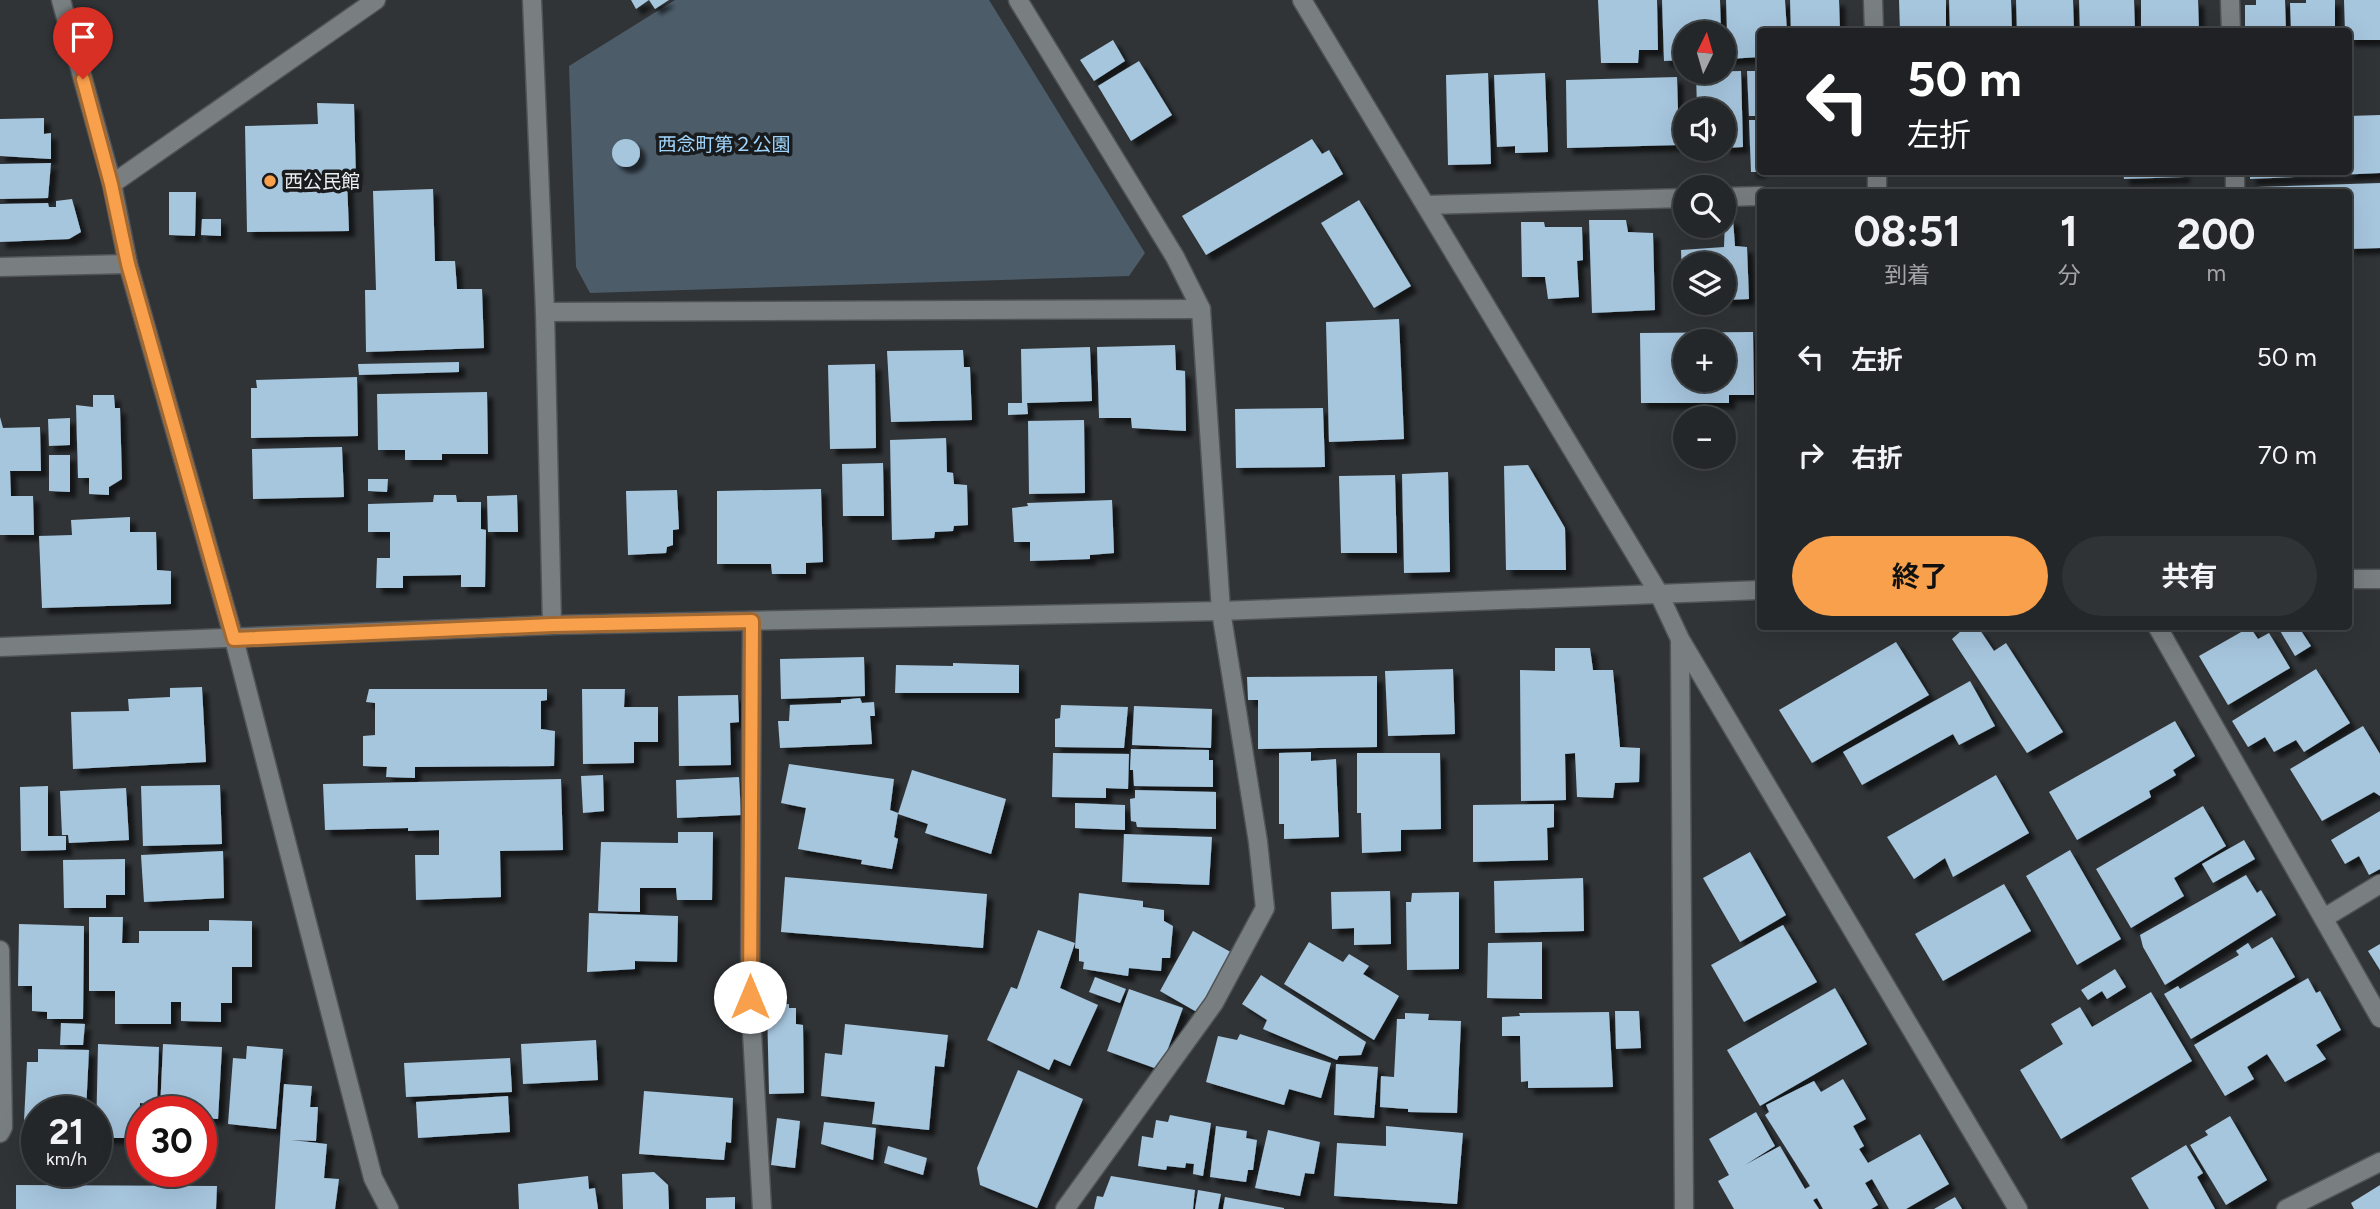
<!DOCTYPE html>
<html lang="ja">
<meta charset="utf-8">
<style>
:root{--surface:#242729;--page:#303335;--text:#f1f3f6;--muted:#a3a5a8;--line:#414446;--accent:#f9a04c}
body{margin:0;font-family:Figtree,"Noto Sans JP",sans-serif;background:var(--page);color:var(--text);height:100vh;display:flex;flex-direction:column;font-size:26px;white-space:nowrap}
*{box-sizing:border-box;margin:0}
p{font-size:23px;color:var(--muted)}
.icon{flex:none;width:38px;height:38px;fill:none;stroke:currentColor;stroke-width:2;stroke-linecap:round;stroke-linejoin:round}
.map{position:relative;flex:1;overflow:hidden}
.side{position:absolute;left:1757px;top:189px;width:595px;height:441px;display:flex;flex-direction:column;background:var(--surface);border-radius:7px;box-shadow:0 7px 28px #0002,0 0 0 2px var(--line)}
.side>*{flex:none}
.top-card{position:absolute;left:1757px;top:28px;width:595px;height:147px;border-radius:7px;box-shadow:0 7px 28px #0002,0 0 0 2px var(--line);background:#202124;color:#fff;overflow:hidden}
.needle{width:46px;rotate:5deg}
.fabs{position:absolute;left:1673px;top:21px;display:grid;gap:14px}
.fabs a{display:grid;place-items:center;width:63px;height:63px;border-radius:50%;background:var(--surface);box-shadow:0 7px 28px #0002,0 0 0 2px var(--line);font-size:35px}
.speed{position:absolute;left:21px;top:1096px;display:flex;gap:14px;font-size:35px;font-weight:700;text-align:center}
.speed>*{display:grid;place-content:center;width:91px;height:91px;border-radius:50%;background:var(--surface);box-shadow:0 7px 28px #0002,0 0 0 2px var(--line);line-height:1}
.speed small{font-size:18px;font-weight:400}
.speed .limit{border:10px solid #d22;background:#fff;color:#111}
.pin{position:absolute;display:grid;place-items:center;width:60px;height:60px;color:#fff;margin:-72px -30px;border-radius:50% 50% 50% 0;rotate:-45deg;box-shadow:0 0 7px #0007}
.pin .icon{rotate:45deg}
.me{position:absolute;width:77px;margin:-38px;rotate:0deg;stroke-linejoin:round;filter:drop-shadow(0 0 5px #0008)}
.turn{display:flex;align-items:center;gap:24px;height:147px;padding:0 35px;font-size:32px}
.turn .icon{width:91px;height:91px;stroke-width:2.5}
.turn b{display:block;font-size:49px;line-height:60px}
.eta{display:flex;justify-content:space-evenly;align-items:center;height:119px;text-align:center}
.eta b{font-size:42px;font-weight:700;line-height:49px}
.cta{display:flex;gap:14px;margin-top:auto;padding:14px 35px}
.cta a{flex:1;height:80px;border-radius:42px;background:var(--accent);color:#111;font-size:28px;font-weight:700;line-height:80px;text-align:center}
.cta a+a{background:var(--page);color:var(--text)}
ul{padding:0;list-style:none}
li{display:flex;align-items:center;gap:21px;height:98px;padding:0 35px}
li div{flex:1}
li b{display:block;font-size:26px}
li em{font-style:normal}
.map>svg:first-child{display:block}
.green{fill:#4c5c69}
.building{fill:#a6c6de;fill-rule:evenodd;filter:url(#shadow)}
.lines{fill:none;stroke-linecap:round;stroke-linejoin:round}
.minor-casing{stroke:#4f5356;stroke-width:21}
.minor{stroke:#797e81;stroke-width:18}
.route-casing{stroke:#a26831;stroke-width:18}
.route{stroke:#f9a04c;stroke-width:12}
.poi-dot{fill:#f9a04c;stroke:#1a1b1d;stroke-width:2.5}
.labels{text-anchor:middle;dominant-baseline:central;stroke-width:7;stroke-linejoin:round;paint-order:stroke}
.park-label{font-size:19px;fill:#a0d6fe;stroke:#1a1b1d}
.poi-label{font-size:19px;fill:#edf0f2;stroke:#1a1b1d;text-anchor:start}
</style>
<div class="map">
<svg width="2380" height="1209" viewBox="0 0 2380 1209">
<defs>
<filter id="shadow"><feDropShadow dx="6" dy="6" stdDeviation="2" flood-color="#0009"/></filter>
</defs>
<rect width="100%" height="100%" fill="#303437"/>
<!-- green -->
<path class="green" d="M675,0H989L1145,253L1129,276L590,293L576,267L569,66Z"/>
<!-- building -->
<g class="building">
<path d="M631,0H669L655,9L649,0L636,9Z"/>
<path d="M1598,0H1657L1658,50H1639L1638,63H1601Z"/>
<path d="M1662,0H1720L1721,33H1685V60L1664,61Z"/>
<path d="M1726,0H1785L1787,32H1760V57L1728,59Z"/>
<path d="M1790,0H1839L1840,32H1791Z"/>
<path d="M1899,0H1946V32H1900Z"/>
<path d="M1949,0H2011L2012,32H1950Z"/>
<path d="M2016,0H2073L2074,32H2017Z"/>
<path d="M2079,0H2134L2135,32H2080Z"/>
<path d="M2141,0H2198L2199,32H2141Z"/>
<path d="M2256,0H2285L2286,32L2245,29V5H2256Z"/>
<path d="M2306,0H2335V32L2291,28L2290,3H2306Z"/>
<path d="M2344,0H2380V40H2348V32H2345Z"/>
<path d="M1113,40L1125,61L1094,81L1080,60Z"/>
<path d="M1139,61L1172,115L1131,141L1098,86Z"/>
<path d="M1741,71L1743,147L1724,148V110H1697L1696,72Z"/>
<path d="M1747,71H1760V116H1749Z"/>
<path d="M1488,73L1491,164L1448,165L1446,75Z"/>
<path d="M1545,73L1548,152L1515,153V146L1497,147L1494,75Z"/>
<path d="M1677,77L1679,145L1567,148L1566,80Z"/>
<path d="M317,103L354,104L356,179L347,180L349,231L247,232L245,126L318,124Z"/>
<path d="M2380,115V173L2250,179V172H2348V116Z"/>
<path d="M44,118V134L51,133V159L0,156V119Z"/>
<path d="M1749,120H1760V172H1751Z"/>
<path d="M1312,139L1322,154L1329,150L1343,174L1206,255L1182,216Z"/>
<circle cx="626" cy="153" r="14"/>
<path d="M51,163L48,198L0,199V164Z"/>
<path d="M2123,172H2184V177L2124,179Z"/>
<path d="M2380,183V248L2348,249V192H2257V187Z"/>
<path d="M433,189L435,261H455L457,289H482L484,348L366,352L365,290H376L373,191Z"/>
<path d="M169,192H196L195,236L169,235Z"/>
<path d="M72,199L81,232L69,239L0,242V204L48,203L49,207H56V201Z"/>
<path d="M1359,200L1411,286L1374,308L1321,223Z"/>
<path d="M202,219H221V236L201,235Z"/>
<path d="M1725,219H1733L1735,246L1747,247L1749,299L1724,300V264H1685V302H1683L1681,250L1724,247Z"/>
<path d="M1589,220H1626L1628,232L1653,233L1655,310L1592,313Z"/>
<path d="M1521,222H1544L1545,227H1582L1583,260L1577,261L1579,297L1548,299L1545,277H1522Z"/>
<path d="M1399,319L1404,439L1329,442L1326,322Z"/>
<path d="M1753,332L1754,395H1729V403H1641L1640,333ZM1685,341H1724V380H1685Z"/>
<path d="M1175,345L1176,370L1185,371L1186,431L1132,428L1131,418H1099L1097,347Z"/>
<path d="M1090,347L1092,401L1027,403L1028,414L1008,415V403H1022L1021,349Z"/>
<path d="M963,350L964,367H970L972,420L891,422L887,351Z"/>
<path d="M459,362V372L359,375L358,364Z"/>
<path d="M875,364L876,448L830,449L828,365Z"/>
<path d="M357,377L358,436L251,438V388H257L256,380Z"/>
<path d="M487,392L488,454H442V460H405V450H378L377,394Z"/>
<path d="M93,395H114L115,408H120L122,479L109,487V495L89,494V478H78L76,405L93,407Z"/>
<path d="M1323,408L1325,467L1236,468L1235,409Z"/>
<path d="M0,417L3,428L40,427L41,471H10L11,496H33L34,535H0Z"/>
<path d="M70,418V445L49,446L48,419Z"/>
<path d="M1084,420L1085,493L1029,494L1028,421Z"/>
<path d="M946,438L947,472L953,473L954,484L967,485L968,525L954,526L953,531L935,532L934,538L892,540L890,440Z"/>
<path d="M342,447L344,497L253,499L252,449Z"/>
<path d="M49,455H70V492L49,491Z"/>
<path d="M883,463L884,516H843L842,464Z"/>
<path d="M1528,465L1565,528L1566,570H1506L1504,466Z"/>
<path d="M1448,472L1450,572L1404,573L1402,474Z"/>
<path d="M1395,475L1397,553H1341L1339,476Z"/>
<path d="M368,479H388L387,492L368,491Z"/>
<path d="M821,489L823,562L806,563V574H772L771,564H717V491Z"/>
<path d="M677,490L679,529L673,530V545L667,547L666,553L628,555L626,491Z"/>
<path d="M434,495H456L457,502H481V529L486,530L485,587H461V575L403,576V588H376L377,558H390V532H368V504L433,502Z"/>
<path d="M517,495L518,532H488L487,496Z"/>
<path d="M1112,500L1114,553L1090,555V559L1030,561V542H1014L1012,508L1028,506L1027,503Z"/>
<path d="M130,517V532H156L157,570L171,571V604L42,608L39,536L72,535L71,520Z"/>
<path d="M2283,626H2298L2311,646L2295,656L2279,629Z"/>
<path d="M2250,627L2258,639L2269,633L2290,668L2228,705L2199,656Z"/>
<path d="M1980,630L1994,651L2006,643L2063,732L2027,753L1952,639L1961,631Z"/>
<path d="M1896,642L1929,695L1812,763L1779,710Z"/>
<path d="M1555,648H1590L1593,670H1613L1620,747L1640,748L1639,782L1615,783L1613,798L1577,797L1575,753L1565,754L1566,800L1521,801L1520,670L1555,671Z"/>
<path d="M864,657L865,696L781,699L780,659Z"/>
<path d="M953,663L1019,665V693H895L896,665L953,666Z"/>
<path d="M1453,669L1455,734L1388,736L1385,671Z"/>
<path d="M2316,669L2350,723L2304,752L2296,740L2274,752L2265,737L2248,747L2232,721Z"/>
<path d="M1377,676V747L1258,749V700H1248L1247,677Z"/>
<path d="M1970,681L1995,726L1959,745L1953,734L1862,785L1843,752Z"/>
<path d="M202,687L206,762L73,769L71,712L129,711L128,699L170,697V688Z"/>
<path d="M369,689H547V700L541,701V729L555,731L554,766L415,767V778L386,777L387,767L363,766V736L375,735V703L366,702Z"/>
<path d="M582,689H625L624,707H658V742H634V763L583,764Z"/>
<path d="M738,695L739,722L730,723L731,765L679,766L678,696Z"/>
<path d="M860,698L862,703L874,702L875,716H870L872,744L780,748L778,721H789L790,705L841,703V700Z"/>
<path d="M1061,705L1128,707L1124,748L1055,747V719L1060,718Z"/>
<path d="M1134,706L1212,709L1211,748L1132,745Z"/>
<path d="M2175,721L2195,756L2173,770L2176,775L2149,791L2151,797L2077,840L2049,792Z"/>
<path d="M2363,726L2380,754V796L2374,792L2322,821L2290,769Z"/>
<path d="M1131,749L1209,750V760H1213V787L1134,786L1133,770H1130Z"/>
<path d="M1311,752V761L1336,759L1339,837L1284,839V824H1279V753Z"/>
<path d="M1053,753L1129,754L1128,789L1106,788V798L1052,797Z"/>
<path d="M1357,753H1440L1441,829L1401,830V851L1362,853L1361,813H1357Z"/>
<path d="M789,764L894,779L890,810L898,813L894,837L898,839L892,869L861,864L862,860L798,849L806,808L781,803Z"/>
<path d="M912,770L1006,799L991,854L925,833L928,824L898,814Z"/>
<path d="M603,775L604,811L583,813L581,776Z"/>
<path d="M1996,775L2029,833L1953,877L1945,858L1914,879L1887,837Z"/>
<path d="M739,777L741,815L677,818L676,780Z"/>
<path d="M561,779L563,850L500,851L501,897L416,900L415,855H439V830L408,831V828L325,830L323,784Z"/>
<path d="M220,785L222,844L143,846L141,786Z"/>
<path d="M48,786V836H66V850L21,851L20,787Z"/>
<path d="M126,788L129,840L69,843L68,835H62L60,791Z"/>
<path d="M1135,790L1216,792V829L1137,827L1136,822L1131,821L1130,799L1135,798Z"/>
<path d="M1075,803L1125,805V830L1075,828Z"/>
<path d="M1554,804V827L1547,828L1548,860L1473,862V805Z"/>
<path d="M2203,806L2226,846L2174,878L2184,896L2131,928L2096,869Z"/>
<path d="M2380,811V869L2369,875L2359,856L2345,864L2331,840Z"/>
<path d="M678,832H713L712,900H677L676,888H640V912L598,911L601,842L678,843Z"/>
<path d="M1124,834L1212,837L1209,885L1122,882Z"/>
<path d="M2244,840L2255,859L2213,883L2202,864Z"/>
<path d="M2070,850L2121,939L2077,965L2026,876Z"/>
<path d="M223,851L224,898L144,902L141,855Z"/>
<path d="M1750,852L1786,915L1740,942L1703,878Z"/>
<path d="M125,859V895H106V908H64L63,860Z"/>
<path d="M2246,875L2257,893L2261,890L2276,915L2165,985L2143,947L2140,935Z"/>
<path d="M785,877L987,894L983,948L781,932Z"/>
<path d="M1583,878L1584,931L1495,933L1494,881Z"/>
<path d="M2004,884L2031,931L1943,981L1915,934Z"/>
<path d="M1390,891L1391,944L1354,945V928L1332,929L1331,892Z"/>
<path d="M1459,892V969L1407,970L1406,902H1411L1412,893Z"/>
<path d="M1079,893L1143,901V907L1164,910V921L1173,926L1170,958H1162L1161,971L1129,968L1128,976L1083,969L1084,962L1079,961V949L1075,948Z"/>
<path d="M589,913L678,916L677,962L635,961V969L587,972Z"/>
<path d="M89,917H123L122,943H139V931H209V920L252,921V967H232V1003H221V1022L181,1021V1002H171V1024H115V991H89Z"/>
<path d="M19,924L84,926L83,1019H47V1012L32,1011V986H18Z"/>
<path d="M1783,925L1817,982L1744,1022L1711,965Z"/>
<path d="M1038,930L1075,943L1060,988L1098,1005L1070,1066L1054,1059L1049,1070L987,1040L1011,987L1017,989Z"/>
<path d="M1193,931L1236,955L1202,1015L1160,991Z"/>
<path d="M2272,937L2295,977L2191,1039L2164,994L2178,986L2180,989L2239,955L2236,951L2248,943L2252,949Z"/>
<path d="M1309,942L1343,962L1349,954L1369,966L1363,974L1399,996L1374,1040L1284,984Z"/>
<path d="M1542,942V999L1487,998L1488,943Z"/>
<path d="M2380,944V970L2368,951Z"/>
<path d="M2115,969L2126,987L2107,999L2102,991L2088,1000L2081,990Z"/>
<path d="M1261,975L1366,1042L1361,1055L1339,1056L1337,1060L1263,1029L1267,1020L1242,1004Z"/>
<path d="M1095,977L1126,989L1120,1003L1089,992Z"/>
<path d="M2308,978L2316,993L2320,991L2341,1030L2316,1045L2326,1059L2285,1082L2267,1054L2247,1067L2254,1079L2225,1096L2194,1045Z"/>
<path d="M1835,988L1867,1044L1760,1106L1727,1050Z"/>
<path d="M1129,989L1183,1008L1160,1070L1107,1051Z"/>
<path d="M2151,992L2192,1061L2061,1139L2020,1070L2063,1044L2051,1024L2080,1007L2092,1027Z"/>
<path d="M789,1004V1008H796V1024L803,1025L804,1093L769,1094L767,1005Z"/>
<path d="M1615,1011H1639L1641,1048L1616,1049Z"/>
<path d="M1609,1012L1613,1087L1528,1088V1081L1521,1082L1520,1036H1502V1017L1520,1016L1519,1013Z"/>
<path d="M1405,1013L1429,1014L1428,1020L1461,1021L1457,1113L1408,1112V1109L1380,1107L1381,1076L1394,1077L1397,1019H1405Z"/>
<path d="M61,1023L85,1024L83,1045H60Z"/>
<path d="M845,1024L948,1035L944,1067L935,1066L929,1130L872,1124L875,1102L821,1096L825,1053L842,1055Z"/>
<path d="M1240,1034L1331,1063L1321,1098L1289,1089L1284,1105L1206,1082L1218,1036L1237,1040Z"/>
<path d="M596,1040L598,1080L523,1084L521,1044Z"/>
<path d="M98,1044L159,1047L157,1104L140,1103L139,1138H96Z"/>
<path d="M163,1044L222,1047L218,1119L201,1118V1111H160Z"/>
<path d="M247,1046L283,1049L276,1129L228,1124L233,1058L246,1059Z"/>
<path d="M38,1049L89,1050L86,1111H37V1122L24,1121L27,1062H38Z"/>
<path d="M510,1058L512,1092L406,1097L404,1063Z"/>
<path d="M1336,1064L1378,1067L1374,1118L1334,1115Z"/>
<path d="M1018,1070L1083,1099L1037,1208L980,1185L977,1168Z"/>
<path d="M1843,1079L1866,1119L1853,1126L1864,1146L1859,1149L1868,1163L1920,1134L1949,1184L1906,1209H1889L1872,1179L1865,1183L1878,1205L1871,1209H1823L1817,1198L1813,1200L1819,1209H1734L1718,1181L1729,1175L1709,1139L1756,1112L1775,1146L1745,1165L1780,1146L1805,1189L1810,1186L1765,1115L1769,1112L1766,1105L1814,1081L1821,1092Z"/>
<path d="M284,1084L312,1086L310,1107H318L316,1141L291,1140L327,1144L324,1178L339,1179L335,1209H275Z"/>
<path d="M644,1091L733,1098L731,1143L726,1142L724,1160L639,1154Z"/>
<path d="M508,1096L510,1132L418,1138L416,1102Z"/>
<path d="M1170,1115L1211,1123L1203,1176L1193,1174L1194,1164L1186,1163L1185,1168L1167,1166L1166,1170L1138,1166L1142,1136L1153,1138L1156,1120L1168,1122Z"/>
<path d="M2230,1116L2267,1180L2226,1205L2190,1145L2208,1135L2205,1131Z"/>
<path d="M777,1118L800,1121L795,1168L771,1165Z"/>
<path d="M824,1122L876,1128L873,1160L821,1144Z"/>
<path d="M1216,1126L1247,1131L1246,1138L1257,1140L1253,1170H1248L1246,1182L1210,1177Z"/>
<path d="M1386,1126L1463,1133L1457,1204L1334,1196L1337,1143L1386,1146Z"/>
<path d="M1268,1130L1320,1142L1314,1174L1305,1173L1300,1196L1255,1188Z"/>
<path d="M2186,1145L2203,1173L2197,1177L2215,1209H2149L2131,1178Z"/>
<path d="M888,1146L927,1158L923,1175L884,1163Z"/>
<path d="M654,1172L668,1185L669,1209H623L622,1174Z"/>
<path d="M588,1176L589,1189L595,1188L598,1209H519L518,1184Z"/>
<path d="M1111,1176L1195,1190L1193,1209H1094L1097,1196L1103,1197Z"/>
<path d="M16,1185L217,1186L216,1209H16Z"/>
<path d="M2380,1185V1209H2354L2351,1203Z"/>
<path d="M1198,1190L1221,1194L1218,1209H1195Z"/>
<path d="M735,1197V1209H706V1198Z"/>
<path d="M1225,1197L1284,1208V1209H1223Z"/>
<path d="M1955,1197L1962,1209H1934Z"/>
</g>
<g class="lines">
<defs>
<g id="minor">
<path d="M61,0L112,184L128,264L234,639L373,1178L389,1209"/>
<path d="M532,0L545,312L552,625"/>
<path d="M1018,0L1175,257L1201,309L1221,611L1258,842L1265,908L1214,1003L1065,1209"/>
<path d="M1302,0L1658,592L1680,639L2018,1209"/>
<path d="M1873,0L1874,32"/>
<path d="M2230,0L2231,32"/>
<path d="M1877,172V192"/>
<path d="M2235,172V192"/>
<path d="M112,184L376,0"/>
<path d="M1724,197L1760,196"/>
<path d="M1426,205L1685,198"/>
<path d="M0,267L128,264"/>
<path d="M545,312L1201,309"/>
<path d="M2348,579H2380"/>
<path d="M752,621L750,997L762,1209"/>
<path d="M2157,626L2380,1018"/>
<path d="M1680,642L1684,1209"/>
<path d="M0,647L552,625L1221,611L1760,590"/>
<path d="M2324,918L2380,884"/>
<path d="M0,950L3,1127L0,1133"/>
<path d="M2286,1209L2380,1162"/>
</g>
</defs>
<!-- minor casing -->
<use href="#minor" class="minor-casing"/>
<!-- minor -->
<use href="#minor" class="minor"/>
</g>
<g class="lines">
<defs>
<path id="route" d="M83,79L111,184L128,264L234,639L552,625L752,621L750,997"/>
</defs>
<!-- route casing -->
<use href="#route" class="route-casing"/>
<!-- route -->
<use href="#route" class="route"/>
</g>
<!-- markers -->
<circle class="poi-dot" cx="270" cy="181" r="7"/>
<g class="labels">
<!-- park labels -->
<g class="park-label">
<text x="724" y="144">西念町第２公園</text>
</g>
<!-- poi labels -->
<g class="poi-label">
<text x="284" y="181">西公民館</text>
</g>
</g>
</svg>
<div class="fabs">
<a><svg class="needle" viewBox="-14 -14 28 28"><path d="M0-13l5 13h-10z" fill="#e53935"/><path d="M0 13l5-13h-10z" fill="#a3a5a8"/></svg></a>
<a><svg class="icon" aria-label="sound" viewBox="0 0 24 24"><path d="M4 9h4l5-4v14l-5-4H4zM17 9q2 3 0 6"/></svg></a>
<a><svg class="icon" aria-label="search" viewBox="0 0 24 24"><circle cx="10" cy="10" r="6"/><path d="M15 15l6 6"/></svg></a>
<a><svg class="icon" aria-label="layers" viewBox="0 0 24 24"><path d="M12 4l9 5-9 5-9-5zM3 14l9 5 9-5"/></svg></a>
<a>+</a>
<a>−</a>
</div>
<div class="speed"><div>21<small>km/h</small></div><div class="limit">30</div></div>
<div class="pin" style="left:83px;top:79px;background:#d93025"><svg class="icon" aria-label="arrive" viewBox="0 0 24 24"><path d="M6 21V4h12l-3 4 3 4H6"/></svg></div>
<svg class="me" style="left:750px;top:997px" viewBox="-20 -20 40 40"><circle r="19" fill="#fff"/><path d="M0-13L10 11 0 6-10 11z" fill="#f9a04c"/></svg>
<div class="top-card">
<div class="turn"><svg class="icon" aria-label="left" viewBox="0 0 24 24"><path d="M17 20v-9H6M10 6l-5 5 5 5"/></svg><div><b>50 m</b>左折</div></div>
</div>
<section class="side">
<div class="eta">
<div><b>08:51</b><p>到着</p></div>
<div><b>1</b><p>分</p></div>
<div><b>200</b><p>m</p></div>
</div>
<ul>
<li><svg class="icon" aria-label="left" viewBox="0 0 24 24"><path d="M17 20v-9H6M10 6l-5 5 5 5"/></svg><div><b>左折</b></div><em>50 m</em></li>
<li><svg class="icon" aria-label="right" viewBox="0 0 24 24"><path d="M7 20v-9h11M14 6l5 5-5 5"/></svg><div><b>右折</b></div><em>70 m</em></li>
</ul>
<div class="cta"><a>終了</a><a>共有</a></div>
</section>
</div>
